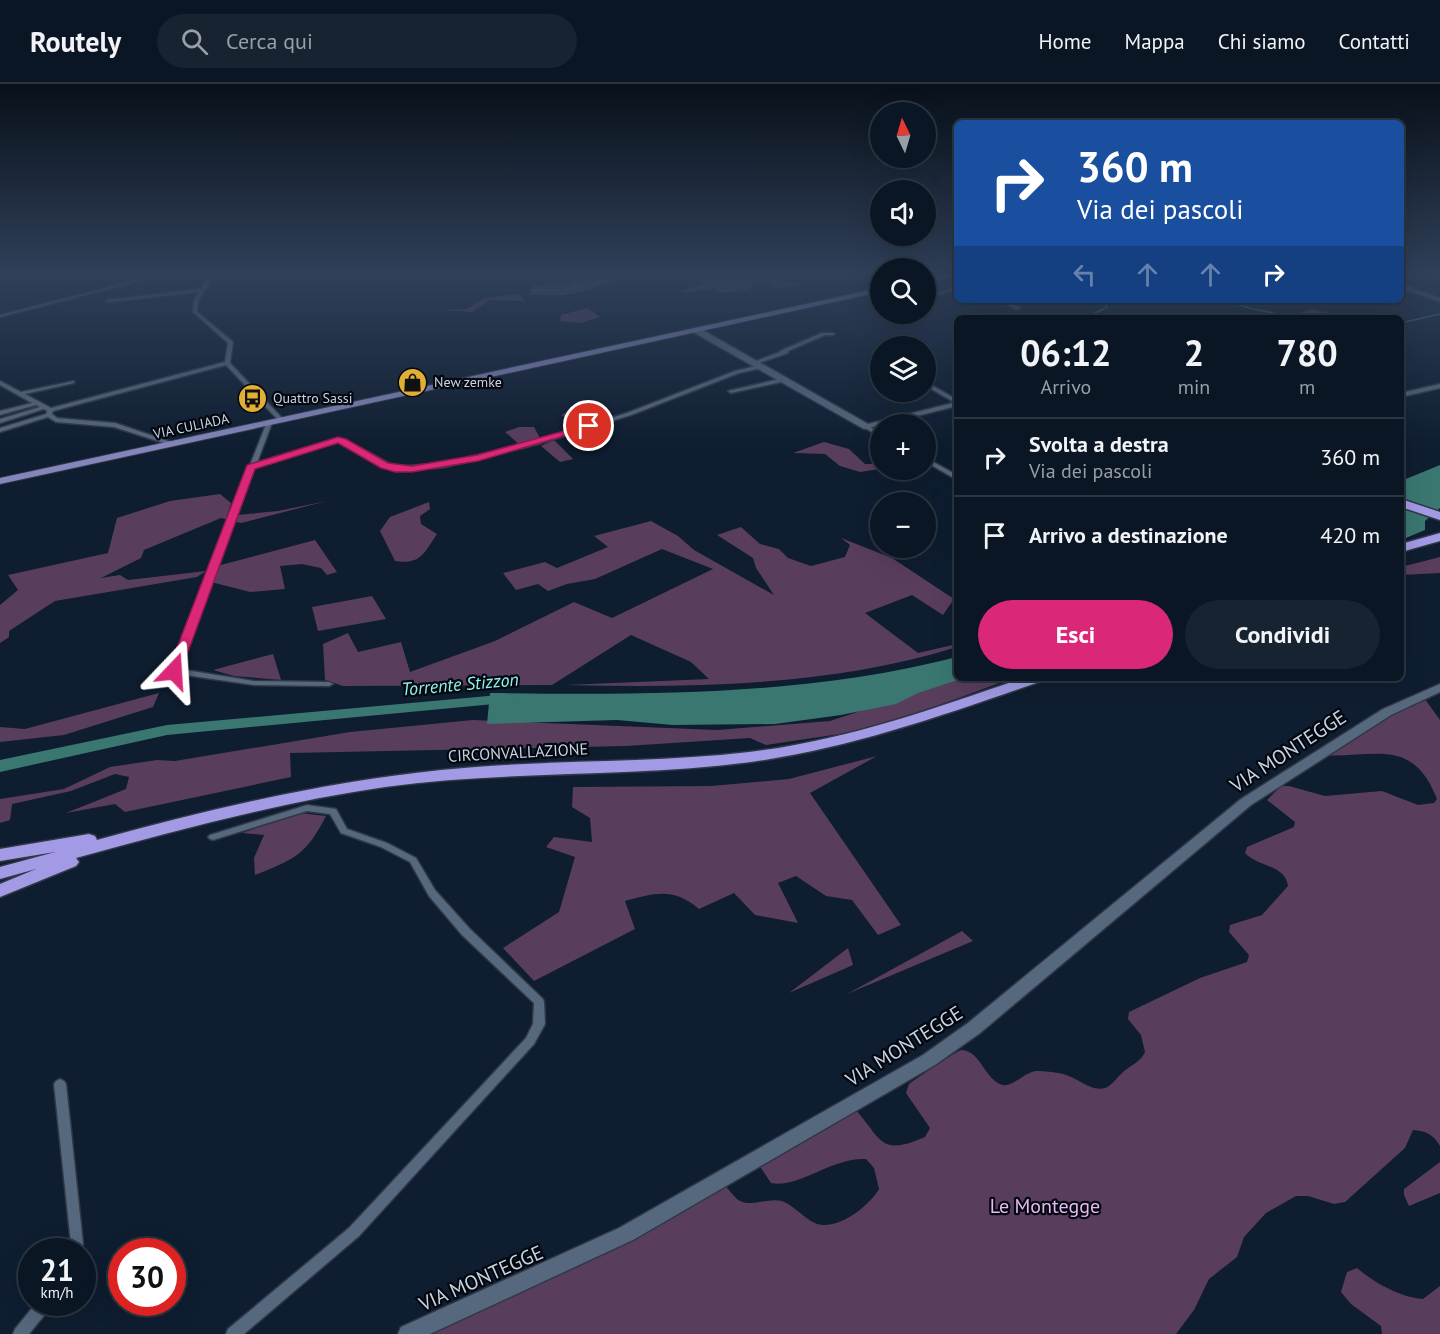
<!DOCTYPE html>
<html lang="it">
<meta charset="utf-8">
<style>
:root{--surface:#0a1624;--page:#182331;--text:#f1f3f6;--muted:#999fa6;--line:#2a3541;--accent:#db2777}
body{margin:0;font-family:"PT Sans",sans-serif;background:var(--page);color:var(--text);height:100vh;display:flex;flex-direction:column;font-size:22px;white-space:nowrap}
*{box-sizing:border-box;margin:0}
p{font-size:20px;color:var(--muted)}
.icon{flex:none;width:33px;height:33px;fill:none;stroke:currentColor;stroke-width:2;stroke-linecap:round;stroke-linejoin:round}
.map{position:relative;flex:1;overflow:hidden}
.side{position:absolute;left:954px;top:231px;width:450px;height:366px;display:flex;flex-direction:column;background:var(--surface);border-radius:9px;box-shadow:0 6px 24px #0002,0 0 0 2px var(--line)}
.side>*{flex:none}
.top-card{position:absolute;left:954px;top:36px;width:450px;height:183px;border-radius:9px;box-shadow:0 6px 24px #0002,0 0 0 2px var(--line);background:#1a4fa0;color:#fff;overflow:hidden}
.needle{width:39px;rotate:355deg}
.fabs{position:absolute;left:870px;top:18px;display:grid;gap:12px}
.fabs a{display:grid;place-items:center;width:66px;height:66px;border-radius:50%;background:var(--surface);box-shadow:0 6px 24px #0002,0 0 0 2px var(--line);font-size:30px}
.speed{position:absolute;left:18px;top:1154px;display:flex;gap:12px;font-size:30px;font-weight:700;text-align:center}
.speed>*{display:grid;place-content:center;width:78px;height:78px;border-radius:50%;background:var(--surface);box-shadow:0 6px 24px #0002,0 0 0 2px var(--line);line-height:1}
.speed small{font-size:15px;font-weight:400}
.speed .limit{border:9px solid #d22;background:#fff;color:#111}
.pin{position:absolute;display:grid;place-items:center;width:51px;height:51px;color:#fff;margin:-26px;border:3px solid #fff;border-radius:50%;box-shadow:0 2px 6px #0007}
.me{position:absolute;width:66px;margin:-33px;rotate:20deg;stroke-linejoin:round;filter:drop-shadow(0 0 4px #0008)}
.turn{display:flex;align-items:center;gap:21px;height:126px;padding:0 24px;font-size:27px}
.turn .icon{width:78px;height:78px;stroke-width:2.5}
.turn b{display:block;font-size:42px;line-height:51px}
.lanes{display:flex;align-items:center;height:57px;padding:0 24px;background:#0003;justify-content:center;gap:30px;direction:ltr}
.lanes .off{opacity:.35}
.eta{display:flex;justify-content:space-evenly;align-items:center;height:102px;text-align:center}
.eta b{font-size:36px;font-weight:700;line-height:42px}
.cta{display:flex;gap:12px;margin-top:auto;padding:12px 24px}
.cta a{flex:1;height:69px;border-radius:36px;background:var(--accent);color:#fff;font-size:24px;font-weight:700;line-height:69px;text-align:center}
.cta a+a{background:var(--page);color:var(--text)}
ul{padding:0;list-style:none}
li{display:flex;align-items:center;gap:18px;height:78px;padding:0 24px;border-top:2px solid var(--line)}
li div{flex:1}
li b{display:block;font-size:22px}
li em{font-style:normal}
header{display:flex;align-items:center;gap:36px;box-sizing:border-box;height:84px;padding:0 30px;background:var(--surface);border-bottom:2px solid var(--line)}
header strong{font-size:28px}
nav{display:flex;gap:33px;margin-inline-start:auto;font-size:21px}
.search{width:420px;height:54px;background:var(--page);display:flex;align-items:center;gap:15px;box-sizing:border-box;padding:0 21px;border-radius:33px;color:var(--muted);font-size:22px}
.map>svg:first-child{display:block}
.forest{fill:#593d5d}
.water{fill:#3a7771}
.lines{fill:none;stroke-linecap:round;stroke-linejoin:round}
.stream{stroke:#3a7771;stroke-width:1.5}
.river{fill:#3a7771;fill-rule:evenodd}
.street-casing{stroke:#303847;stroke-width:3}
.secondary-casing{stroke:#303847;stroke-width:3}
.primary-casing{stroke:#303847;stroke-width:2}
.highway-casing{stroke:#303847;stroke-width:3}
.street{fill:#56687e;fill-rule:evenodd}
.secondary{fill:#56687e;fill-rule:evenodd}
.primary{fill:#8486bb;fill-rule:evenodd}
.highway{fill:#a29ae4;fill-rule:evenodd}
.route{fill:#db2777;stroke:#8e194d;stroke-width:1.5}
.labels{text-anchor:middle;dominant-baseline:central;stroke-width:4.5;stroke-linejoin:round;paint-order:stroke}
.far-poi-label{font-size:14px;fill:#c9d3e0;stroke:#03070f;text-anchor:start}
.far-street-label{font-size:14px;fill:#c9d3e0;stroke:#03070f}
.street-label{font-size:16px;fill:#c9d3e0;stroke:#03070f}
.water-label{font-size:18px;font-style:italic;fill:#92f4ea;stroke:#03070f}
.near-street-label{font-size:20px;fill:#c9d3e0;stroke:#03070f}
.near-park-label{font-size:20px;fill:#e9b8f1;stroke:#03070f}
</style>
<header>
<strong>Routely</strong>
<div class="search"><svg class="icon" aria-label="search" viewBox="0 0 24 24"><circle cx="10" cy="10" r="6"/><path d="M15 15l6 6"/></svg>Cerca qui</div>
<nav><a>Home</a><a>Mappa</a><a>Chi siamo</a><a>Contatti</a></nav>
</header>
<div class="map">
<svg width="1440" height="1250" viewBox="0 0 1440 1250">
<rect width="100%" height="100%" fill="#0e1d30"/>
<!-- forest -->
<g class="forest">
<path d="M587,189H633C612,197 589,208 564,211C553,213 541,209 530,211L532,202L570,199L574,192Z"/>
<path d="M681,189H784L754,192L801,200L778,204L768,198H751L754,200L748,206L722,209L714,205L683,209L680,207L706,199Z"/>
<path d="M520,210L525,217L490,216L472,228L442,226L467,225L484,214Z"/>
<path d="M587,224L600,233L581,239L560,237L561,231Z"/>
<path d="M1312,225C1330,231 1350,229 1369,234H1304L1292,232Z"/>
<path d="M579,321L604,335L587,334L582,340L561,331Z"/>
<path d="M519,343H534L540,354L520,361L505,348Z"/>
<path d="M554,356L573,375L560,378L541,362Z"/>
<path d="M824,358L849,365L865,380H880V385L860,388L840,382L825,370L793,369Z"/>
<path d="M220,410L231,419L227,432L278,427L327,417L241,439L221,434L144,466L141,474L101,494L120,491L128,496L206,487L197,493L55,517L9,547V553L0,559V521L18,506L8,491L108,469L117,434L170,417Z"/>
<path d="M429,418L430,425L420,432L421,440L437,450C424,469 421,481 395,477L380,447L390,433Z"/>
<path d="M651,437L678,452L694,466L774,511L756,484L753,474L717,451L741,443L760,460L779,465L788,474L811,482L845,473L850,461L841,454L892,474L954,515L943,531L912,511L865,529L918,569L957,560V563C832,602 696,604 566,601L709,595L691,578L631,551L552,601L343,602L325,596L323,560L348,549L358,568L401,558L410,588L495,557L574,518L612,534L713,485L662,465L595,495L567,500L548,507L538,500L516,506L503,489L545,478L557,484L608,463L594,452Z"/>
<path d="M315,456L337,488L327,491L321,484L302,480L280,482L285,505L250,508L211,498L217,482Z"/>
<path d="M1440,473V489L1401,491V483Z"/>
<path d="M372,512L386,535L318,547L312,523Z"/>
<path d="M273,570L281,596L234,592L213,586Z"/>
<path d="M961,594H1013L912,631L846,649L766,661L750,654L626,662L290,669L291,693L125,728L115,720L66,729L126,705L129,693L115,690L71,707L12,720L10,736L0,739V715L64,705L110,683L157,676L175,677L350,648L473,636L717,646L830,637Z"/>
<path d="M159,609L153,623L64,651L0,658V643L25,645Z"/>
<path d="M1422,611L1440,636V1062C1433,1050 1426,1047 1413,1046L1405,1064L1345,1118L1334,1120L1308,1112H1296L1266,1129L1244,1153L1237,1173L1209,1195L1194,1226L1176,1250H432L721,1098C727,1103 732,1110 737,1115C750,1125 767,1113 782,1117C795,1122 804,1135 817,1140C839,1146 869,1122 879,1105L874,1084L866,1075C832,1073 798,1105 771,1099L757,1078L855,1025C882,1055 879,1073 925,1053L930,1044L906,1009L909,1000C916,995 957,966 962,966C981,967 985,997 1003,1001C1013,1003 1025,988 1036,987C1044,987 1055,988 1063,990C1077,993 1090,1008 1105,1004C1113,1001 1116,994 1122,989C1130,981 1140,979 1145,968L1141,951L1128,935L1129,928L1200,894L1247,878L1249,871L1229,848L1230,841L1262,831L1288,802C1285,780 1257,783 1245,769L1247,763L1294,743L1295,738L1267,716L1281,702H1289L1325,712L1382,707L1418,721L1434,719L1437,715C1412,651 1373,675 1320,671Z"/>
<path d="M877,672L810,709L901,841L878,851L852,816L826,812L796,792L778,799L798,839L755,831L734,809L699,825C673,803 655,809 625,817L635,845L534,897L503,864L559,828L575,773L546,763L554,753L592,758L590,734L572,723L573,703L711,702L789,695Z"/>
<path d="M300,729L326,732C306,771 295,775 255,791L254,774L264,751L242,749Z"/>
<path d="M962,847L973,857L847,910Z"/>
<path d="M848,864L853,881L789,909Z"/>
<path d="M1440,1078V1109L1409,1122L1404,1111V1105Z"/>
<path d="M1357,1184C1375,1199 1399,1213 1423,1215L1440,1202V1250H1382L1381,1242L1351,1220L1341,1208L1347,1188Z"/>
</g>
<!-- water -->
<g class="water">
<path d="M1440,381V424L1425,437V446L1401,456V397Z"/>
<path d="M957,573V594H964L918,609L896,620L841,631L775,640L673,641L617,636L487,640L490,609C646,611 805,612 957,573Z"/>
</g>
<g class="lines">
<!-- stream -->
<g class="stream">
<path d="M691,189H707"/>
<path d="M532,206H563L613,196L615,190L625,189"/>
<path d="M1227,216L1249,224L1292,233L1347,230L1373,234"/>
<path d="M1085,234L1107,223L1106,220L1116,217L1160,216"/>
<path d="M1401,239L1440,230"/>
</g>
<!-- river -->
<path class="river" d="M510,610L518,615L516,618L167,651L0,688V676L167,641Z"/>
<defs>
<g id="street">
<path d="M165,189H171L0,233V231Z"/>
<path d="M195,189H215L198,217L197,228L233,258L230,279L283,335V337H279L226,281L53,327L52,330L57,334L115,339L174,359V361H170L114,343L56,338L48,333L0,348V344L46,330L47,327L44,325L0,339V335L40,323L36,321L0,331V327L32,319L0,301V297L21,308L74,297V299L25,310L51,324L225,278L228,259L193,228L194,217L199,208L108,218L106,217L108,216L201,205L209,191Z"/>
<path d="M949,191L957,193V196L947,193V192Z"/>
<path d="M957,203V205L934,212L932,211Z"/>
<path d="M999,216H1005L1020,224L1016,225Z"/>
<path d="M822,249H833L835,250L833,251H825L788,267V269L756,280L751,279L780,268V267Z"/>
<path d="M760,281L762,282V284L739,289L631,331L538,360L445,383L395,387L338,358L255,383L179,585L254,597L329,598L333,600L329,602L254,601L178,590L180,600L186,609L182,611H179L172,600L170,587L249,384L247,383L250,381L267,338L272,339L257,379L338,354L345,356L396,383L445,379L534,358L627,329L735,287Z"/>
<path d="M784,294L786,295V297L731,309L728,307Z"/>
<path d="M926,298L956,315L957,316L952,317L926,302Z"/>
<path d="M865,342H869L880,349V353L865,344Z"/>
<path d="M926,374L957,391V396L926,378Z"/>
<path d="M307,721L336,725L347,745L387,759L416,774L435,806L470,845L543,915L544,918L545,940L534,960L359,1152L244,1250H226L228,1245L349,1144L526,954L533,940L534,919L462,851L429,812L410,778L381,763L341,749L330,730L307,727L213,756L210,755L208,753L210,751Z"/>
<path d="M60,995L64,997L66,1000L83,1160L81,1167H67L71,1160L54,1000L56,997Z"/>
<path d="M37,1218H53L51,1223L29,1250H13L15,1245Z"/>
</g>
<g id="secondary">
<path d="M1401,200L1440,214V218L1401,204Z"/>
<path d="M693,244H699L868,340L957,318V322L864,345L693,248Z"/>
<path d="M1440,300V304L1401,313V309Z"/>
<path d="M1440,600V608L1391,631L1251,721L980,949L935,981L633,1156L430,1250H398L401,1243L619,1144L923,971L968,939L1241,715L1383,625Z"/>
</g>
<g id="primary">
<path d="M957,189V192L926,199V195Z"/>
<path d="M880,204V208L0,400V394Z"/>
</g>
<g id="highway">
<path d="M1401,415L1440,428V436L1401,423Z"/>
<path d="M1440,449V457L1401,468V460Z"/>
<path d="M1023,594H1044L1042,597C947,630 852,664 751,678C630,694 507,686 385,703C281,718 178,746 76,774L79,778L76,782L0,813V800L36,785L0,795V783L55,768L0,777V765L89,750L95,752L97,756C210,725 324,698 441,686C543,675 646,680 749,668C843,657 933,625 1023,594Z"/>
</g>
</defs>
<!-- street casing -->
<use href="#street" class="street-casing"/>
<!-- secondary casing -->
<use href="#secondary" class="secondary-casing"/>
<!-- primary casing -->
<use href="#primary" class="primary-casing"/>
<!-- highway casing -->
<use href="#highway" class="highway-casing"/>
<!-- street -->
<use href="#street" class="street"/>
<!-- secondary -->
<use href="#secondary" class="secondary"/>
<!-- primary -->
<use href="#primary" class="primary"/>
<!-- highway -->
<use href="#highway" class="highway"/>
</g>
<!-- sky -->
<linearGradient id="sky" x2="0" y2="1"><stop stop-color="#08101a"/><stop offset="0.52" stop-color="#304059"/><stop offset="1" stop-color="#304059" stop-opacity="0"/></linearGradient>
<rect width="1440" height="364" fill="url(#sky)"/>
<!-- route -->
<path class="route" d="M589,340H592V344L478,377L412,388H395L381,384L338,359L255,385L181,587L174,591L168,587L247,381L338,353L346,355L388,379L412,382L477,371Z"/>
<!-- icons -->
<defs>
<symbol id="shop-disc" viewBox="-11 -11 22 22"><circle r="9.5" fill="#e1af34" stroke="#03070f"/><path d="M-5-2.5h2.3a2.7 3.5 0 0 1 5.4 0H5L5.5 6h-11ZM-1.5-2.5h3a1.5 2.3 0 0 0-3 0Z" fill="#111"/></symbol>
<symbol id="bus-disc" viewBox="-11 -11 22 22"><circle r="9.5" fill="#e1af34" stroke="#03070f"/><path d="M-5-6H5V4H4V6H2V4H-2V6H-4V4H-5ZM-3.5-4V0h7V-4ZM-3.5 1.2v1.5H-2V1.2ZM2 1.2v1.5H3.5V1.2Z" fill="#111"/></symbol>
</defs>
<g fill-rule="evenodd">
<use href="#shop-disc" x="396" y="282" width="33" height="33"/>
<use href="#bus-disc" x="236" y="298" width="33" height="33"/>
</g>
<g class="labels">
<!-- far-poi labels -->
<g class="far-poi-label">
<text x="434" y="298">New zemke</text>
<text x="273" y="314">Quattro Sassi</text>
</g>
<!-- far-street labels -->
<g class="far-street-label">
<text transform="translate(191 342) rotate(-12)">VIA CULIADA</text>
</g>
<!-- street labels -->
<g class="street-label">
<text transform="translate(518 668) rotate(-3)">CIRCONVALLAZIONE</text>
</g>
<!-- water labels -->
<g class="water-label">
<text transform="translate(460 600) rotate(-5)">Torrente Stizzon</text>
</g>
<!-- near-street labels -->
<g class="near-street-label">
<text transform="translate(1288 667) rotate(-33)">VIA MONTEGGE</text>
<text transform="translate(904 962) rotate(-32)">VIA MONTEGGE</text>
<text transform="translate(481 1194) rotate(-24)">VIA MONTEGGE</text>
</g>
<!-- near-park labels -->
<g class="near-park-label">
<text x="1045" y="1122">Le Montegge</text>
</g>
</g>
</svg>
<div class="fabs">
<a><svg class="needle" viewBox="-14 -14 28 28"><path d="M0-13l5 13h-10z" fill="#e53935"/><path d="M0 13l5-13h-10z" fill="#999fa6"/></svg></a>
<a><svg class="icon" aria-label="sound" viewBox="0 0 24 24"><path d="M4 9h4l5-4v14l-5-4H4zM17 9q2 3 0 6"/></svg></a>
<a><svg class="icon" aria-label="search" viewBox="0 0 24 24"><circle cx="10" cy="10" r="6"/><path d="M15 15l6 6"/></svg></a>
<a><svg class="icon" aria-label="layers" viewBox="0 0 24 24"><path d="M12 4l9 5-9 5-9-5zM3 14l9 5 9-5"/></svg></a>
<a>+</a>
<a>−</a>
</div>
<div class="speed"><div>21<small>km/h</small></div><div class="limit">30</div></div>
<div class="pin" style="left:589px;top:342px;background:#d93025"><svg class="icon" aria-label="arrive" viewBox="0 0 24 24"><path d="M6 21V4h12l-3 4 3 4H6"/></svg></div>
<svg class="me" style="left:174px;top:587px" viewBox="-20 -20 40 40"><path d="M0-17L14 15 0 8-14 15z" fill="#db2777" stroke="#fff" stroke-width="4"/></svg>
<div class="top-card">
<div class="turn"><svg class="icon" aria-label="right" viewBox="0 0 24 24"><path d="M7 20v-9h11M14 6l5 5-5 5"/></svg><div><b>360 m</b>Via dei pascoli</div></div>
<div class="lanes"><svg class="icon off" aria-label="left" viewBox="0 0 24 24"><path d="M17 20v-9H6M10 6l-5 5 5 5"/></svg><svg class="icon off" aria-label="ahead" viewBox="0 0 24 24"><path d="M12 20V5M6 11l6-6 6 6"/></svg><svg class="icon off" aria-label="ahead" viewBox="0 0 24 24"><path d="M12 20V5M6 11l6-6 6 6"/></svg><svg class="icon" aria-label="right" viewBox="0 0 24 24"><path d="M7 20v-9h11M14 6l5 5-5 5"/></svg></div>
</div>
<section class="side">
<div class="eta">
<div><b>06:12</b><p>Arrivo</p></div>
<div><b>2</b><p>min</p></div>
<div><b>780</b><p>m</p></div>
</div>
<ul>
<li><svg class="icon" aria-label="right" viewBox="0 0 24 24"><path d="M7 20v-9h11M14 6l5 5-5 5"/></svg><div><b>Svolta a destra</b><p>Via dei pascoli</p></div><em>360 m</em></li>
<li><svg class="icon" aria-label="arrive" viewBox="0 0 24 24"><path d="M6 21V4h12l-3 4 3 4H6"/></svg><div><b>Arrivo a destinazione</b></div><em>420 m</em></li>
</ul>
<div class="cta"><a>Esci</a><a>Condividi</a></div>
</section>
</div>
